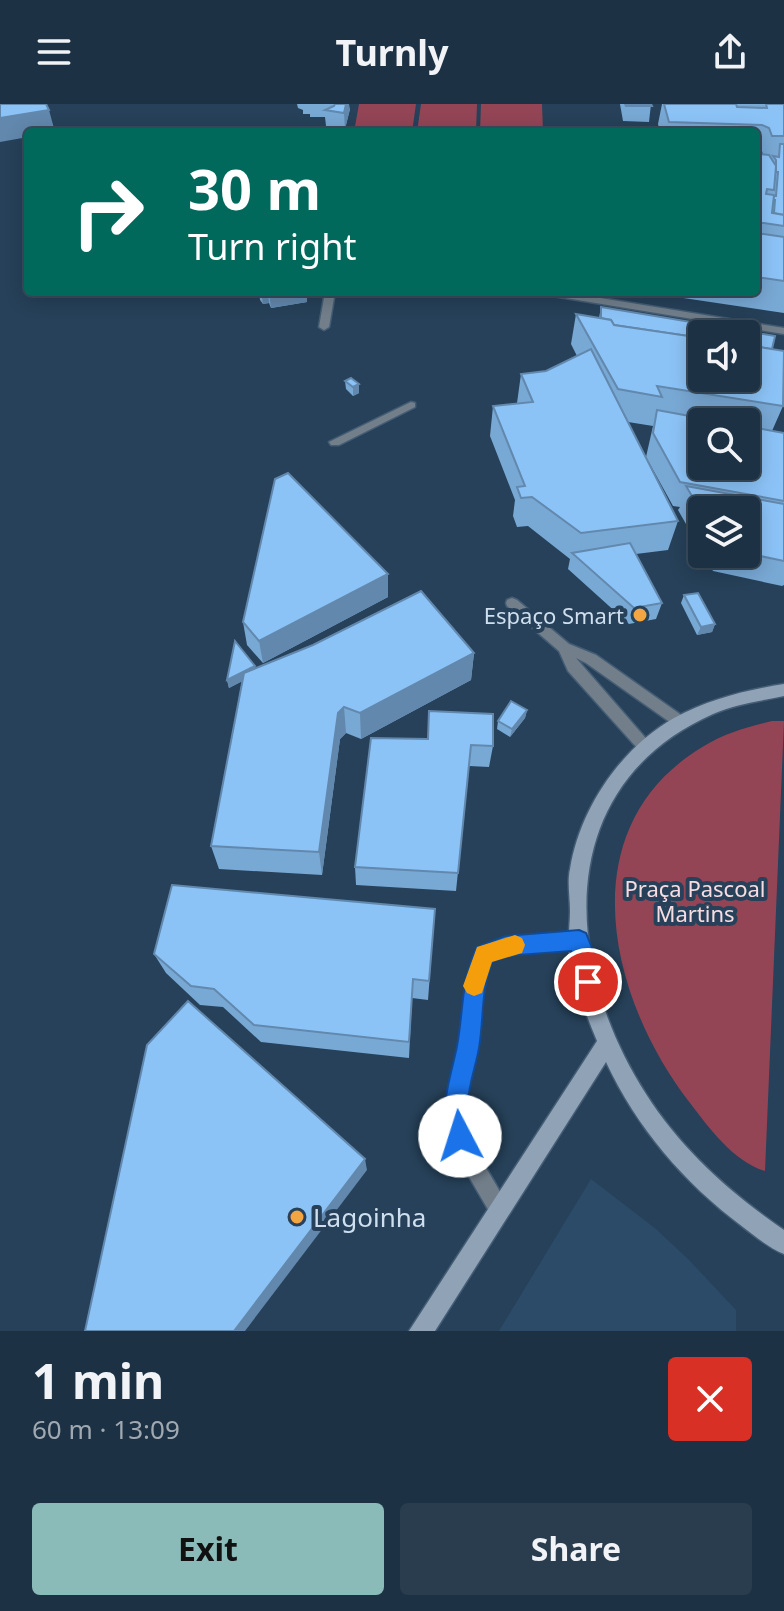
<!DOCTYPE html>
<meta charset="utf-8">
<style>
:root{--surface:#1c3143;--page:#293d4e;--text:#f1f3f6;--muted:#a0a9b2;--line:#3a4c5c;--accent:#8bbbb9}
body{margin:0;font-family:"Noto Sans",sans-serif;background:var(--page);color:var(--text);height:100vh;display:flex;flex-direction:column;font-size:30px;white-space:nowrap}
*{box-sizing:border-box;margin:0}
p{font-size:26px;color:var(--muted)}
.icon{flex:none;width:44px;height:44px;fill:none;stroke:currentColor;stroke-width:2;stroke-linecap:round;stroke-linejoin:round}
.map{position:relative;height:1227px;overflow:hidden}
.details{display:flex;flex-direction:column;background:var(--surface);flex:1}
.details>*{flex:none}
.hud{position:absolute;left:24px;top:24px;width:736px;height:168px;border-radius:8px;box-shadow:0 4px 20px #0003,0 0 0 2px var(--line);background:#00695c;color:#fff;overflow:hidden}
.controls{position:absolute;left:688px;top:216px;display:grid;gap:16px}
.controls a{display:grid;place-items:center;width:72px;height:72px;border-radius:8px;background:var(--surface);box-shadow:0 4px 20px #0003,0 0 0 2px var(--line);font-size:40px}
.pin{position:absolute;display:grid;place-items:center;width:68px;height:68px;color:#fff;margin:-34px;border:4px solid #fff;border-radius:50%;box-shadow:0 2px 8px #0007}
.me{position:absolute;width:88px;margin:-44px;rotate:355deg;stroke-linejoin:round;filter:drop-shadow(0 0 6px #0008)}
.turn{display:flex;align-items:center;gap:28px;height:168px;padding:0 32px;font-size:36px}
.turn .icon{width:104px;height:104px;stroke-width:2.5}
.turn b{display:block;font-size:56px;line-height:68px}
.round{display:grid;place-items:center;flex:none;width:84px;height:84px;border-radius:8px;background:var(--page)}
.head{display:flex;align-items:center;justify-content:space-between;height:136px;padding:0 32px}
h1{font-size:48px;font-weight:700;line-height:60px}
.action{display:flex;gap:16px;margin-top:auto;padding:16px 32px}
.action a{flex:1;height:92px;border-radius:8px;background:var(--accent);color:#111;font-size:32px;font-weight:700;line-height:92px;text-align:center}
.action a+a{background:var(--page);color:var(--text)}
header{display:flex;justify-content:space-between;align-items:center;height:104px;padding:0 32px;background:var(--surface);font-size:36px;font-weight:700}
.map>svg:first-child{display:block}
.built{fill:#2b4b68}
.green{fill:#934556}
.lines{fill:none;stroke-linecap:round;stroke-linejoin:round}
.lane-casing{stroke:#445d74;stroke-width:3}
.secondary-casing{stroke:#445d74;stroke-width:3}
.lane{fill:#727f8b;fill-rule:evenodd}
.secondary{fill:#8fa2b6;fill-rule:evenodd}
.wall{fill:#78a8d4;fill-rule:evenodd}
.shaded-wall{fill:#6288ad}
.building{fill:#8cc3f7;stroke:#6288ad;stroke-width:2}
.route{fill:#1a73e8;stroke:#114b97;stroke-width:2}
.slow{fill:#f59e0b}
.poi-dot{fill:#f3a443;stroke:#264159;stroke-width:3}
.labels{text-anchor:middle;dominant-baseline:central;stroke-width:8;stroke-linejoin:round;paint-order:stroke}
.poi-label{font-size:22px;fill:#cfdfee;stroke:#264159;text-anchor:end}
.park-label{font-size:22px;fill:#f7dde1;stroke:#264159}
.near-poi-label{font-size:26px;fill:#cfdfee;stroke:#264159;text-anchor:start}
</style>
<header><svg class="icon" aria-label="menu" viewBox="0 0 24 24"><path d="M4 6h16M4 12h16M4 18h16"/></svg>Turnly<svg class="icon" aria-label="share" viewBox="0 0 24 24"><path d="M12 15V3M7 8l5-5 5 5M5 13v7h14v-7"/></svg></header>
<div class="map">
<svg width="784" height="1227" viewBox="0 0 784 1227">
<rect width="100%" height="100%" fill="#264159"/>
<!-- built -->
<path class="built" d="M591,1075L656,1125L689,1156L736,1206V1227H499Z"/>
<!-- green -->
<g class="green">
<path d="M359,0H416L412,28H354Z"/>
<path d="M421,0H477L476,28H417Z"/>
<path d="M481,0H542L543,28H480Z"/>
<path d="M772,617H784L765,1067C734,1058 709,1024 690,999C609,895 567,723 704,642C725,629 748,623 772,617Z"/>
</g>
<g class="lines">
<defs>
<g id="lane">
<path d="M325,188H335L329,223L324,226L319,223Z"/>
<path d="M542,188H564L784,224V230L547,191Z"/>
<path d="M411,298L415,299V303L339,341H331L329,338Z"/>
<path d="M512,494L517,496L569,540L596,551L684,613L686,617L684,621H674L586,559L576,554L649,638L651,642L649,646L644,648L639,646L568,567L559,547L507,502L506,499L507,496Z"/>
<path d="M579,828L585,830L587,836L585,842L579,844L506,850L490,856L488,862L465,1006C468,1045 494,1071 509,1106L506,1113L499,1116L492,1113C478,1086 458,1059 450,1029C442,1000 454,972 459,943C465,910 465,877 478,845L505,834Z"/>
</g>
<path id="secondary" d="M784,580V592C760,597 736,600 713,610C551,682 563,861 646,990C681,1045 730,1089 784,1126V1150C769,1144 756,1133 743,1123C684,1079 637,1024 606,958L435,1227H409L597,937C585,908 572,875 569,844C568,831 570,819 570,807C570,793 567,778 570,765C580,704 621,644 674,614C709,595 746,586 784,580Z"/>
</defs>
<!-- lane casing -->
<use href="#lane" class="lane-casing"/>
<!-- secondary casing -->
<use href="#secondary" class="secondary-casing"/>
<!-- lane -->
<use href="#lane" class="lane"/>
<!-- secondary -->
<use href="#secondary" class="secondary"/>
</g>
<!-- wall -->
<g class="wall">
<path d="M297,0H334V3L350,5L345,25L326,22L325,13H310V10H303V6L298,4Z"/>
<path d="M620,0H651L649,18L623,17Z"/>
<path d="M662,0H784V209L643,188H756V54L763,51L762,47L756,44V28H660L658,20Z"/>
<path d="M259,188H313V192L307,193V198L271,204L269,199L263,200L260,196Z"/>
<path d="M601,203L772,245L783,302L772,327L784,329V481L782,482L713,467L703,450H746V406H702V448L678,406L680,403L673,402L646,353L653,322L628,318L678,417L668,446L636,450L662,499L656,515L629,520L568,465L570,455L528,422L517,423L513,412L515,396L490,332L493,302L517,299L521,270L546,267L577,252L571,240L576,210L599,214ZM702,318H746V362Z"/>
<path d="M345,277L359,289L353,292L346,285Z"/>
<path d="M388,470V493L263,559L247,541L243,518Z"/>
<path d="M684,491L715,520L712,528L697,531L681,499Z"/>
<path d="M474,549L471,576L361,635L346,629L340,635L322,771L219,765L211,742L242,577L229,584L227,576L255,562V564Z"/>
<path d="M527,606L525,614L510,633L497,625L498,617Z"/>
<path d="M429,607L493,642L489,663L469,662L456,787L356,781L355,763L428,635Z"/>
<path d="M435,805L428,896L412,894L409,954L261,938L223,903L200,901L166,869L154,850Z"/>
</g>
<!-- shaded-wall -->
<g class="shaded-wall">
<path d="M346,0H349L350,5L345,25L344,9Z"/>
<path d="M49,6L55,28H28V33L0,38V14Z"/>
<path d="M261,188H268L269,199L263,200Z"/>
<path d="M269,188H313V192L307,193V198L271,204Z"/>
<path d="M359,280V289L353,292V283Z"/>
<path d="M388,470V493L263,559L259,537Z"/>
<path d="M715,520L712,528L697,531L701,523Z"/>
<path d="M474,549L471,576L361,635L360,609Z"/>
<path d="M255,562L257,570L229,584L227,576Z"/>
<path d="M344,603L346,629L340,635L322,771L319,748L338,609Z"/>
<path d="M527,606L525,614L510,633L512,625Z"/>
<path d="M365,1055L367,1066L245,1227H234Z"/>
</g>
<!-- building -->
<g class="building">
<path d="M0,0H46L49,6L0,14Z"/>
<path d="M335,0H346L344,9L325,6L334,2Z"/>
<path d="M625,0H651L652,2H626Z"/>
<path d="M664,0H736L737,3L767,4L766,0H784V32H772L769,24L762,21L669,18Z"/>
<path d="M780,40H784V111L774,109L775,96H773L774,92H776L778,68H776V56L773,52L779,53Z"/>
<path d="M760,50L769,51L776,62L774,86L767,85L766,90L774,91L772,109L784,111V122L756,118V54Z"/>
<path d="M756,129L784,133V177L756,173Z"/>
<path d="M601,203L775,232L772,245L746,241V230H702V234L614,221L611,216L601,214Z"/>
<path d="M576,210L611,216L614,221L702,234V274H746V241L784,247L783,302L657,282L662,293L618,285Z"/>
<path d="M591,245L678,417L581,429L532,393L521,394L517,383L525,382L493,302L533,298L521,270L546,267Z"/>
<path d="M351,274L359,280L353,283L345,277Z"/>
<path d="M657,306L722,318H702V362H746V322L784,329V397L680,378L653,329Z"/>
<path d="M288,369L388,470L259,537L243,518L275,375Z"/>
<path d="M686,382L784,400V457L746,449V406H702V409Z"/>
<path d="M630,439L662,499L634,504L572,449Z"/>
<path d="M421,487L474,549L360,609L344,603L338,609L319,748L211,742L244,569L313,541Z"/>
<path d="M698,489L715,520L701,523L684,491Z"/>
<path d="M235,537L255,562L227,576Z"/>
<path d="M511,597L527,606L512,625L498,617Z"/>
<path d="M429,607L493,610V642L471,641L458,769L355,763L371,634L428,635Z"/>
<path d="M172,781L435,805L429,877L413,875L409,938L254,921L214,885L191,882L154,850Z"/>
<path d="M188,897L365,1055L234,1227H85L147,941Z"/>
</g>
<!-- route -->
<path class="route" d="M579,826L586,829C593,844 602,871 596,885L588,889L580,885L571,847L505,852L492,858C481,885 484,915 479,944C476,962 469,979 468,998C467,1013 474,1028 468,1041L460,1044L451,1041C437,1006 450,977 457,942C464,904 460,881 477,843L505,832Z"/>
<!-- slow -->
<path class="slow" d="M515,831L522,834L525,841L522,849L492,858L482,889L474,892L467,889L463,882L477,843Z"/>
<!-- markers -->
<g class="poi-dot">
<circle cx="640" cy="511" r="8"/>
<circle cx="297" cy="1113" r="8"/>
</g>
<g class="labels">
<!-- poi labels -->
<g class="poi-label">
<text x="624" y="511">Espaço Smart</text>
</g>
<!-- park labels -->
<g class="park-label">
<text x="695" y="784">Praça Pascoal<tspan x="695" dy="25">Martins</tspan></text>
</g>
<!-- near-poi labels -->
<g class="near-poi-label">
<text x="313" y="1113">Lagoinha</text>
</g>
</g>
</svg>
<div class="controls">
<a><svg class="icon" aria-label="sound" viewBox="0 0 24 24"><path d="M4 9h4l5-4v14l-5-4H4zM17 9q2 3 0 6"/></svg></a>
<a><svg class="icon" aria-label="search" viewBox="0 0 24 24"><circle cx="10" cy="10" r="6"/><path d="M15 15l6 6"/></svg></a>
<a><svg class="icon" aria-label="layers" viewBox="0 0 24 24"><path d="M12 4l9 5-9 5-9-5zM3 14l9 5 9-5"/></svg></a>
</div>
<div class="pin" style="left:588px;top:878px;background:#d93025"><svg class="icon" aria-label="arrive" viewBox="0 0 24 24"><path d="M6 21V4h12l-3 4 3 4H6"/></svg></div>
<svg class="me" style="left:460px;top:1032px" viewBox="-20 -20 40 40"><circle r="19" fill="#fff"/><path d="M0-13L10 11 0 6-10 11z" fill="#1a73e8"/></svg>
<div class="hud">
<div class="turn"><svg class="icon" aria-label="right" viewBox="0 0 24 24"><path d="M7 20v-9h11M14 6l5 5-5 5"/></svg><div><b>30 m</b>Turn right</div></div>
</div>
</div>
<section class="details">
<div class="head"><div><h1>1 min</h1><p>60 m · 13:09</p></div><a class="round" style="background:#d93025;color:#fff"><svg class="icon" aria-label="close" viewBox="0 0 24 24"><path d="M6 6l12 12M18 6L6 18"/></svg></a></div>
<div class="action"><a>Exit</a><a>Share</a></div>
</section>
